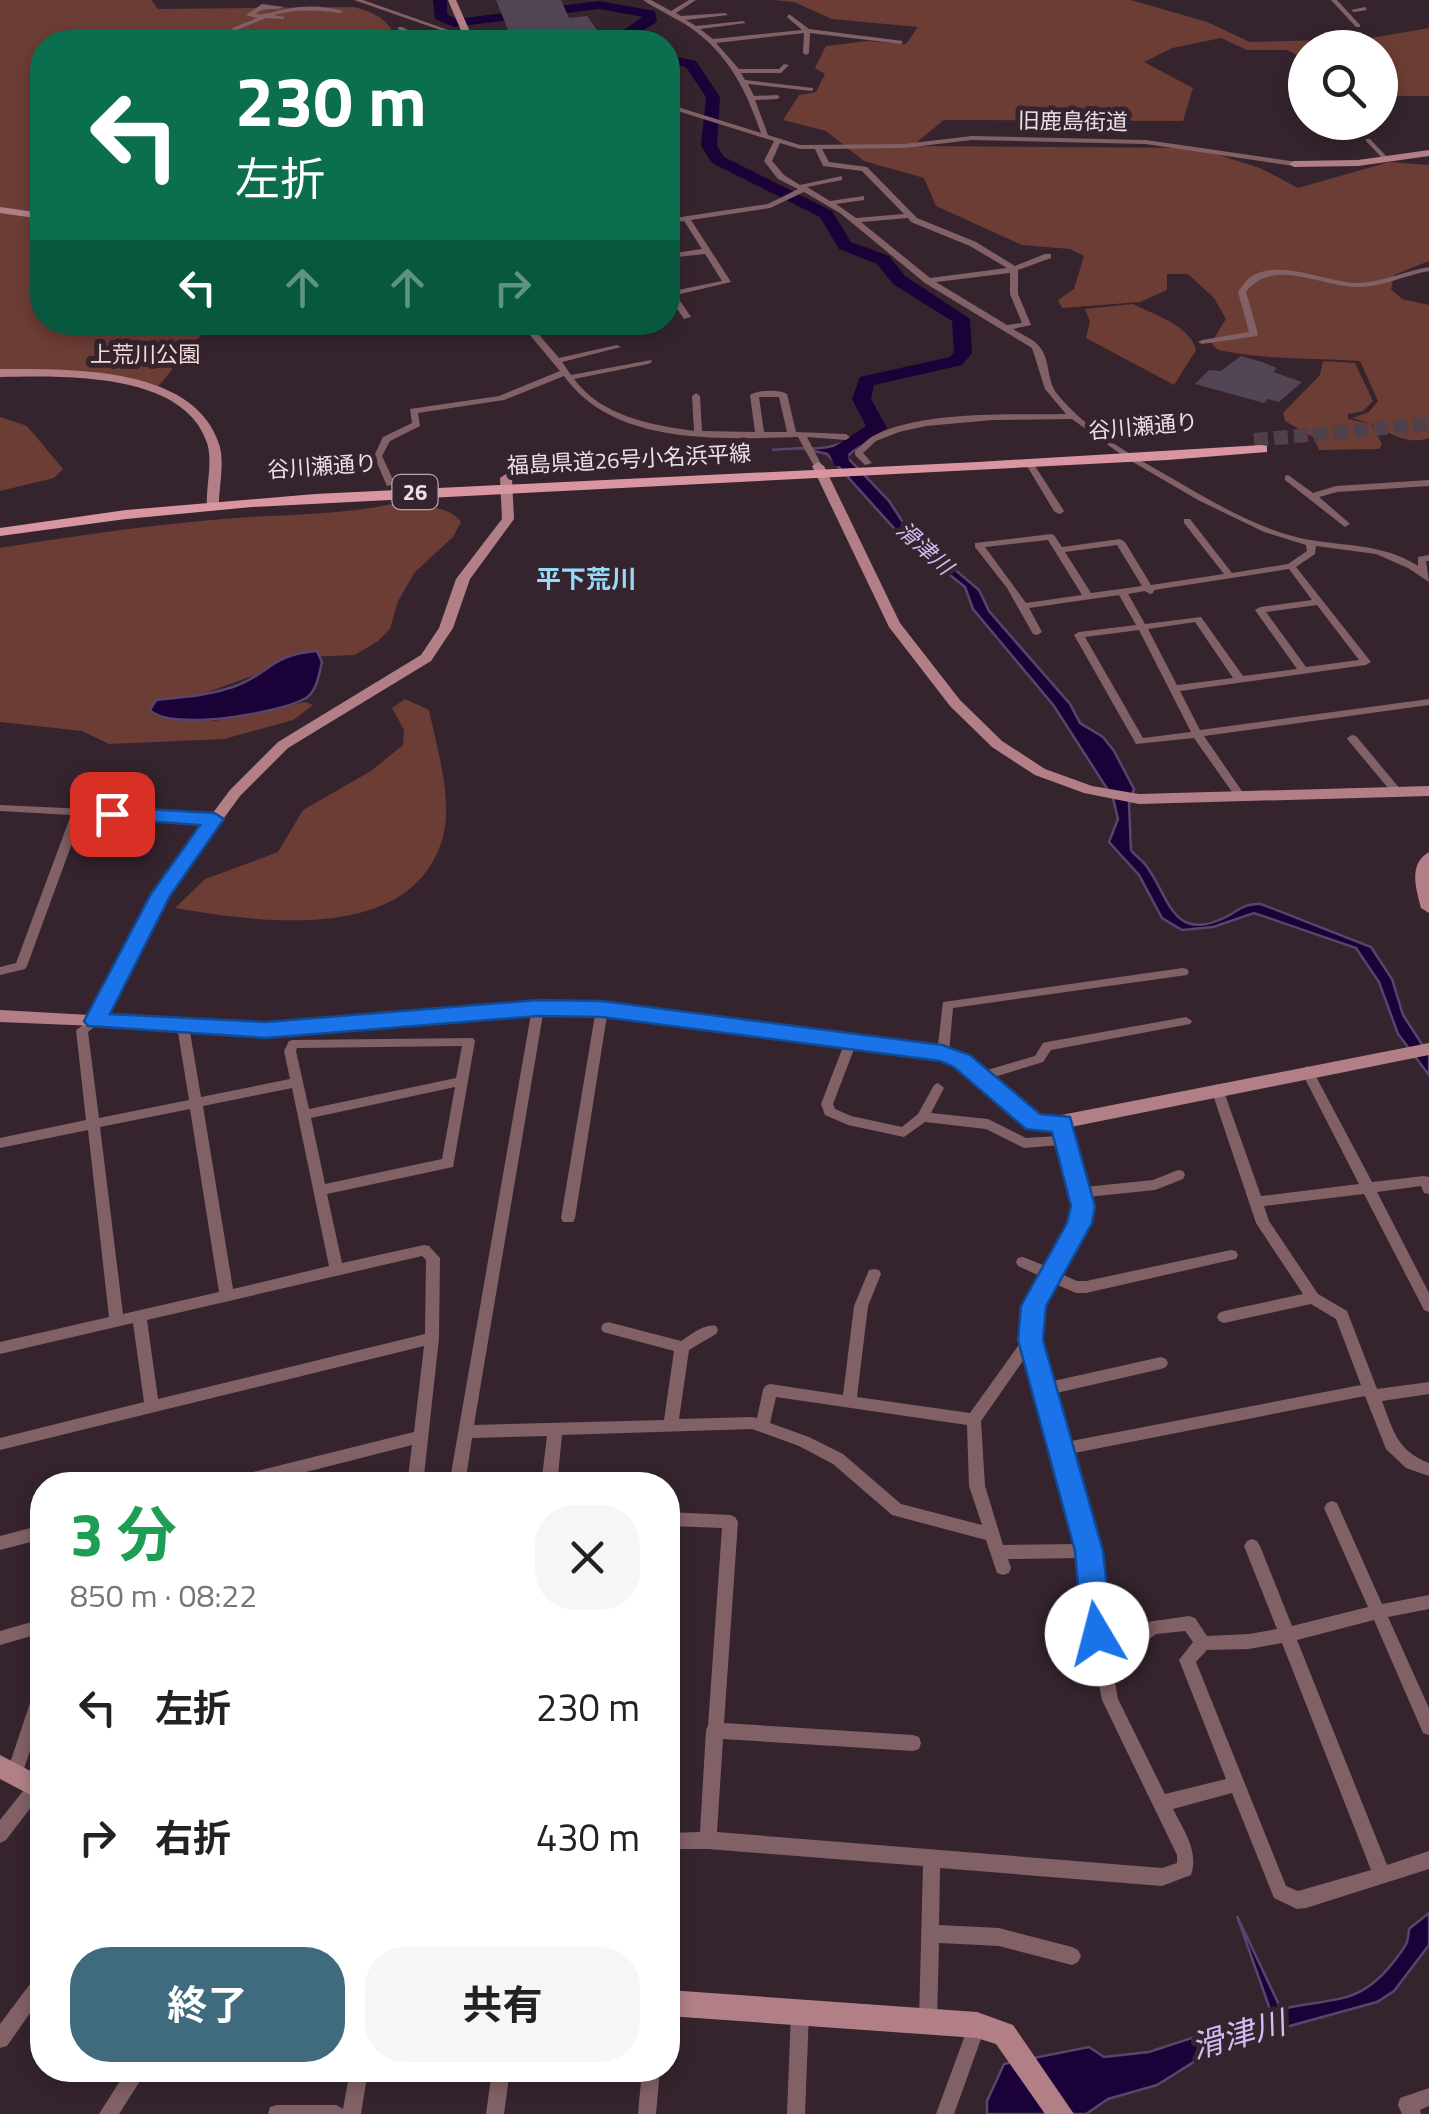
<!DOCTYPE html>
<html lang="ja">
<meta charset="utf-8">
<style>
:root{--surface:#fff;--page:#f6f6f6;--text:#222;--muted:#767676;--accent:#406b7e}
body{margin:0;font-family:"Titillium Web","Noto Sans JP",sans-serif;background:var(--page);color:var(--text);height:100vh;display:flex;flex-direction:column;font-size:38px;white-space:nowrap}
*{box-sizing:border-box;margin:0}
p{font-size:32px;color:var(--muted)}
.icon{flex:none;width:55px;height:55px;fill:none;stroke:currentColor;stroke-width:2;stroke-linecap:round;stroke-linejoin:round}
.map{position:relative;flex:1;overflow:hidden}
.sheet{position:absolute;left:30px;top:1472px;width:650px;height:610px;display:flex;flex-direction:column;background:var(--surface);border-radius:40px;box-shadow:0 5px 15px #0003}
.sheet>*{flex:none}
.top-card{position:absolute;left:30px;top:30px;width:650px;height:305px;border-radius:40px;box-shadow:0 5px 15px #0003;background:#0b6e4f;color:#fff;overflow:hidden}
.controls{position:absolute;left:1288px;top:30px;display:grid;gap:20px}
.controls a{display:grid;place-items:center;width:110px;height:110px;border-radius:50%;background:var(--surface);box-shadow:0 5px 15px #0003;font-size:50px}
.pin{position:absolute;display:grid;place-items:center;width:85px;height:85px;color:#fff;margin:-42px;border-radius:20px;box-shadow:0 5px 15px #0006}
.me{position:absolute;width:110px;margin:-55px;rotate:352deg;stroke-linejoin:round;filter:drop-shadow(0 0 8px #0008)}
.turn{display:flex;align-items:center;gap:35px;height:210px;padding:0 40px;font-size:45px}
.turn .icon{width:130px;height:130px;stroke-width:2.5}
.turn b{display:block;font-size:70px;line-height:85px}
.lanes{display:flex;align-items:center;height:95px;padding:0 40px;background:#0003;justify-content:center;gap:50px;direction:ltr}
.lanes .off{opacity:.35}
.round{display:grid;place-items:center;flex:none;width:105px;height:105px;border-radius:40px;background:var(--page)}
.overview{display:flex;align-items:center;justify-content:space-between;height:170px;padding:0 40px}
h1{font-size:60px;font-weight:700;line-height:75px;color:#1e9e55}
.primary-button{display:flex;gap:20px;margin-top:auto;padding:20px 40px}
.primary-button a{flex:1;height:115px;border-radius:40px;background:var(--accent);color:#fff;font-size:40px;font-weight:700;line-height:115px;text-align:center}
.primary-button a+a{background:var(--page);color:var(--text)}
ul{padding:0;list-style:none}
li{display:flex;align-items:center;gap:30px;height:130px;padding:0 40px}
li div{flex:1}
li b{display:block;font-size:38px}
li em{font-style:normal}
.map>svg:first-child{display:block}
.green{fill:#6c3d34}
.water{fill:#1a0137;stroke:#59446c;stroke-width:2.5}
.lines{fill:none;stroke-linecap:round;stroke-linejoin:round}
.river{fill:#1a0137;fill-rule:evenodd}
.building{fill:#524554}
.primary-tunnel{stroke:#50404a;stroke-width:14;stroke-dasharray:14 6;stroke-linecap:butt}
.street{fill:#826166;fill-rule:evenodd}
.secondary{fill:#b37f87;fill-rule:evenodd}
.primary{fill:#d996a1;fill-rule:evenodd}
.route{fill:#1a73e8;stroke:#114b97;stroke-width:2.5}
.labels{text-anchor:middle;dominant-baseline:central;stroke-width:10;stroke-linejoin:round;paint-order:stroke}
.far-street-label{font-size:22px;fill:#ece0e6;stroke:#35242e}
.far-park-label{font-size:22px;fill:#f3ddd8;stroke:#35242e}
.shield{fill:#35242e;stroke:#b5a8af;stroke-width:2.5}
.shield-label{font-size:22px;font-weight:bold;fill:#ece0e6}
.far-water-label{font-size:22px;font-style:italic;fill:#cebef3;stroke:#35242e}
.far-quarter-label{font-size:25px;font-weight:bold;fill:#96d9f8;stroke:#35242e}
.near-water-label{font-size:32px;font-style:italic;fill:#cebef3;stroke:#35242e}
</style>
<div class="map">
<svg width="1429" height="2114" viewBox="0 0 1429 2114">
<rect width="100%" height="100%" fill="#35242e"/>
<!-- green -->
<g class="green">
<path d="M0,0H151L158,9L354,7C377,13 389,20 398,42H42V322L211,323L155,390L107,378L0,373Z"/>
<path d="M774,0H1131L1207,22L1250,42L1365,39L1429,28V96H1380V48H1305V59L1287,50H1247L1221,38L1172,48L1144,62L1193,88L1183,121L944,120L912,146L1197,148L1260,168L1298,188L1389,162L1429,165V261L1394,275L1391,289L1402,299L1429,305V438C1402,448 1378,423 1352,418L1369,412L1378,401L1360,361C1312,358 1265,360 1218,350L1211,343L1226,319L1214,298L1188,274H1167V290L1140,302L1062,308L1058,300L1074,289L1084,256L1070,249L1022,245L936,206L924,178L864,161L826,131L783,120L799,95L816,92L825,74L815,68L826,46L867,41L906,44L918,27L832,19L794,2Z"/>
<path d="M1133,304C1154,315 1190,325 1196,350L1174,385L1086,338L1090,321L1085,309Z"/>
<path d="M1323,361L1355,363L1373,401L1363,411L1348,414V419L1371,424L1382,444L1379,449L1319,450L1313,437L1285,421L1283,413L1320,375Z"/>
<path d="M0,417L27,426L63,469L54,478L0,491Z"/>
<path d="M392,504C414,506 447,503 461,522L453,537L415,572L398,601L390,629L378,641L355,655L304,657L183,701L184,713L215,721L306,702L313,705L293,720L224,739L109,744L82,731L0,722V548C74,536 148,525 223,519C280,514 336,516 392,504Z"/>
<path d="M405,699L429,710C437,749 454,802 442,840C410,945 258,922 175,908L205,879L278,852L303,810L371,771L403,745L404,730L392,708Z"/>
</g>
<!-- water -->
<g class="water">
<path d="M853,437L863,441L847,457L889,501L908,530L979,590L989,611L1070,704L1080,723L1103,737L1114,751L1134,789L1129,804L1131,850C1136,857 1143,860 1147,867C1169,896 1172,944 1226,917C1239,910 1245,903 1261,904L1371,947L1392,979L1403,1015L1429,1055V1075L1398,1034L1379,982L1356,948L1254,913L1213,927L1182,930L1162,918L1139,875L1109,842L1118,819L1113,798L1054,706L973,609L965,587L901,536L827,454L801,448L772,450C803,445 825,455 853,437Z"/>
<path d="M317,651L322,662C319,674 317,691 306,698C281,713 171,732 150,710L156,700C183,697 206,696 233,687C271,674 268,655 317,651Z"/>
<path d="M1429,1913V1945L1394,1991L1377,2002L1264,2033L1205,2055L1157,2085L1108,2099L1086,2114H987V2101L1004,2064L1089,2047L1104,2057L1149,2052L1271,2012L1237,1916L1281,2009C1337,1997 1362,2006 1398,1956C1406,1945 1408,1944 1409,1929Z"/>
</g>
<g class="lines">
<!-- river -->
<g class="river">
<path d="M433,0H447V14L456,19L599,1L655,11L657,22L628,39L629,42H615L613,37L643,17L599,9L454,27L435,19Z"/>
<path d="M668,55L696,61L720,97L717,146L724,157L832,211L851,242L889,256L905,276L970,319L972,353L962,365L874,385L871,399L887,428L848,453L849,466H835L828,451L866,426L852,399L860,377L950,357L954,352L952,321L893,284L877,264L839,249L820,217L712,163L701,146L706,97L686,67L668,63Z"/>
</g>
</g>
<!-- building -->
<g class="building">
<path d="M496,0H561L569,18L587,16L600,34L536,42L512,40Z"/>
<path d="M1241,356L1262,362L1277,368L1273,372L1302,382L1279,402L1268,399L1264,403L1195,384L1209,370L1221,371Z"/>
</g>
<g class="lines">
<!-- primary-tunnel -->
<path class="primary-tunnel" d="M1254,440L1429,424"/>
<!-- street -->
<g class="street">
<path d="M354,0H363L471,38L466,39Z"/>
<path d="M643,0H651L671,11L689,0H696L676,13L681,16L725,13L728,15L686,20L696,26L743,21L746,23L700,29L713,39L802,30L787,17L789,14L809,29L903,41L901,44L810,33L809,53L806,55L803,53L804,33L716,43L739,69H779L784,64L789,65L781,73H741L745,80L813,88V90L811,91L748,84L754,96L777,95L780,97L777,99L755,100L768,135L800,145L904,144L972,136L1146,140L1297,162L1298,164L1294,166L1146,144L972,140L904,148L822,149L829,162L867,167L917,218L976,242L1015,266L1045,254H1051V258L1018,270V294L1031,325L1013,329C1021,334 1033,339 1039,346C1051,360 1046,381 1058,395C1086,429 1129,454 1168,476C1209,500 1254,527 1300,538C1341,547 1381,542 1418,566V557L1429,555V561H1426L1429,582L1408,568L1376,554L1316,546L1315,554L1296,567L1371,662L1366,665L1180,691L1200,730L1429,699V705L1204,736L1246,797L1241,800L1237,799L1194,738L1136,744L1074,635L1079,632L1136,625L1119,595L1029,608L1042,632L1037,635L1033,634L1007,588L975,547V543L1051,534L1054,535L1062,547L1120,539L1125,542L1151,585L1224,574L1184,523V519H1190L1232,573L1288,564L1307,551L1306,545L1264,532L1198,500L1126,458L1072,419L993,420L926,426L899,432L876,441L863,453L872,463L865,465L855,455V451C861,446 866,440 873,436C923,410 1010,415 1066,414L1045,389L1032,348L925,283L840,213L804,192L770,208L691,220L731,282L676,295L691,317L684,319L668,296V288L673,291L722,281L705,254L668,258V254L702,249L684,221L668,223V219L768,204L798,189L778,179L764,161L774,141L668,108V104L761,133C746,90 729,55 691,28C676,18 658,10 643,0ZM780,143L800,149H815L823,166L862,171L904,214L856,218L836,204L864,200V196L830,201L807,187L842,180V176L800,185L784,175L772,161ZM908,218L911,222L970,246L1007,268L930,278L861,222ZM1010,273V294L1022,323L1007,325L936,282ZM1048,540L1082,595L1026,603L985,547ZM1117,545L1142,586L1091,593L1065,552ZM1289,569L1312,600L1260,607L1255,610L1297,669L1243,676L1201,617L1145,624L1128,594L1145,591L1150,594L1153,593L1154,590ZM1317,605L1359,660L1306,667L1266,612ZM1195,622L1233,678L1177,685L1148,629ZM1139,630L1191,732L1143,738L1085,637Z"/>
<path d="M1331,0H1337L1360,25V27H1356Z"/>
<path d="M262,4L284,7C273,12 268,5 255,14C266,15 276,11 287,9C305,5 326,6 343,11L340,13C317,10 297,9 274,15L284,17V19L266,18L237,30V35H233L232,28L257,18L246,15Z"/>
<path d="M1365,7L1367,10L1354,12L1351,10Z"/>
<path d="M398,27H402L418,35H451L454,37L451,39H417L398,29Z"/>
<path d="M1366,139H1370L1387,157V159H1383L1366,141Z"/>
<path d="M1429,267V271C1406,275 1382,287 1359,287C1322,288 1273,256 1246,292L1258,334L1257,336L1202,344L1198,342L1202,340L1249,332L1238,292C1241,288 1244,283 1248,279C1275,256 1327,283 1358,283C1382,282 1406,271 1429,267Z"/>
<path d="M519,322H528L559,358L617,345L621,347L562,362L571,375L651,360L652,362L648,364L574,379C601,416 651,425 694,431L692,396L696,393L700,396L702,431L755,432L750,395C758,390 779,389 787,394L796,432L846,434L850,437L846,440L807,437L822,466L818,469L814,466L798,437C720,439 614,446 564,376L504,400L418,413L420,426L390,441L382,456L395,484L387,486L374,456L383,437L412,423L410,409L499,396L560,371ZM759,397H779L787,432H764Z"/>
<path d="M1031,463L1035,466L1064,511L1062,513L1059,514L1054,511L1027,466Z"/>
<path d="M1288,475L1313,493L1336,486L1429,480V486L1337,492L1319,497L1348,522L1350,524L1345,527L1285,480V476Z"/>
<path d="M1352,735L1356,736L1401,790L1402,792L1401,794H1393L1348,740L1347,738Z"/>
<path d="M0,805L214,815L220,819L214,823L82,816L27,966L25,969L0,975V967L16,963L71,815L0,811Z"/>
<path d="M1183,968L1187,969L1189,972L1187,975L953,1008L949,1053L943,1057L937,1053L943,1002Z"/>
<path d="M538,1004L544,1008L474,1425L664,1420L674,1351L603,1332L601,1328L603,1324L608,1322L681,1341C691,1335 704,1323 716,1326L718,1330L716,1334L689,1350L679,1419L752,1417L757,1418L763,1390L765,1386L770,1384L843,1395L854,1306L869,1270L874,1269L879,1270L881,1274L868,1306L857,1397L970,1413L1023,1339L1027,1305L1042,1277L1018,1266L1016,1262L1018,1258L1023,1257L1048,1267L1072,1223L1076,1206L1061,1145L1024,1148L986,1129L925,1122L904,1137L848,1125L825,1115L821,1104L844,1044L850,1040L856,1044L833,1104L835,1109L851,1116L902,1127L918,1114L934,1085L938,1083L944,1088L931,1113L988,1119L1026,1138L1059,1136L1056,1123L1057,1120H1067L1085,1187L1153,1180L1178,1170L1183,1171L1185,1175L1183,1179L1155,1190L1087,1197C1094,1222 1071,1251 1059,1273L1077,1281H1086L1231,1250L1236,1251L1238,1255L1236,1259L1231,1260L1086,1293H1076L1053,1283L1041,1305L1037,1340L1049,1382L1161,1357L1166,1359L1168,1363L1166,1367L1161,1369L1052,1394L1066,1442L1361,1385L1336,1319L1311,1304L1224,1323L1219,1321L1217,1317L1219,1313L1224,1311L1303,1294L1256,1223L1211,1089L1213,1086L1217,1084L1223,1089L1261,1196L1359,1184L1301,1071L1307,1066L1313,1071L1372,1182L1424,1176L1429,1177V1194L1424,1193L1421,1186L1377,1192L1429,1293V1312L1424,1310L1364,1194L1264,1206L1269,1221L1318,1294L1347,1311L1377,1389L1429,1382V1394L1382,1401C1393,1430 1397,1451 1429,1463V1476L1406,1468L1386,1449L1365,1396L1069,1454L1097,1551L1099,1604L1108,1651L1147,1622L1189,1616L1195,1618L1207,1636L1249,1634L1277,1629L1244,1546L1247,1541L1252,1539L1257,1541L1260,1546L1292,1626L1368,1607L1324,1508L1327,1503L1332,1501L1337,1503L1382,1604L1429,1595V1609L1388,1617L1429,1708V1735L1423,1733L1374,1620L1297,1640L1387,1865L1429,1851V1869L1306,1908L1297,1909L1274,1898L1232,1793L1173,1809C1184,1831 1199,1851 1191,1875L1162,1886L940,1868L939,1925L999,1928L1072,1947L1078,1950L1081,1956L1078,1962L1072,1965L999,1946L939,1943L937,2020L934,2026L928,2029L922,2026L919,2020L923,1866L708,1849H668V1833L700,1832L706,1730L708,1726L722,1528L668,1526V1512L730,1515L735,1517L738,1522L724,1723L913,1735L919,1737L921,1743L919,1749L913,1751L723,1739L717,1832L1162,1868L1177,1863V1855L1102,1700L1083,1604L1081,1558L1008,1559L1011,1568L1009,1573L1003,1575L997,1573L986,1540L892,1515L833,1464L799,1446L752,1429L562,1435L557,1485H541L547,1436L472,1438L465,1485H449L532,1008ZM1027,1355L1079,1544L1003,1545L985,1486L981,1421ZM776,1397L967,1425L969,1486L982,1525L901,1504L843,1454L809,1437L770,1423ZM1185,1631L1193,1642L1179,1660L1226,1779L1165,1794L1118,1699L1112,1667L1156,1634ZM1282,1643L1371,1870L1298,1891L1286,1886L1196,1662L1207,1650L1249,1649Z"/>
<path d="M602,1005L608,1009L575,1218L573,1222H563L561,1218L596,1009Z"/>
<path d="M95,1017L101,1021L88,1032L99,1118L189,1100L177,1026L183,1022L189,1026L201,1097L290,1079L284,1051L289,1041L293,1040L473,1038L475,1041L453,1167L327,1194L342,1263L424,1245L429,1246L440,1258L439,1338L423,1485H407L412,1445L255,1485H221L224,1480L229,1478L414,1432L424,1346L0,1450V1438L144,1402L133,1323L0,1354V1342L109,1317L88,1130L0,1148V1138L86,1120L76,1030ZM462,1046L456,1078L309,1109L296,1051L297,1048ZM455,1087L442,1159L325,1184L311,1118ZM292,1088L329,1266L233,1289L203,1106ZM190,1109L219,1292L123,1314L100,1127ZM422,1256L426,1260L425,1334L158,1399L147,1320Z"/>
<path d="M1186,1017L1192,1021L1190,1024L1051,1050L1043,1062L981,1081L975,1076L977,1073L1035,1056L1043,1043L1047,1042Z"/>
<path d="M42,1525V1539L0,1550V1536Z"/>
<path d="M42,1619V1633L0,1645V1631Z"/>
<path d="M42,1683V1714L22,1775L20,1781L14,1783L8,1781L6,1775L34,1691L36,1686Z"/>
<path d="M37,1779L42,1781V1793L6,1840L0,1843V1820L31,1781Z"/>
<path d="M42,1973V1996L7,2046L0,2048V2024L36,1976Z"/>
<path d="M800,2003L806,2006L809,2012L805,2114H787L791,2012L794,2006Z"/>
<path d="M977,2016L983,2019L986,2025L954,2114H936L971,2019Z"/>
<path d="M127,2070H147L119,2114H99Z"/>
<path d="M350,2070H368L361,2114H268L270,2107L277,2105H336L343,2109Z"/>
<path d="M492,2070H510L504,2114H486Z"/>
<path d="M642,2070H660L656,2114H638Z"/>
<path d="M1429,2088V2106L1420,2110L1421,2114H1402L1398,2105L1400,2098Z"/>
</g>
<!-- secondary -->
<g class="secondary">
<path d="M448,0H456L472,36L484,42L465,40Z"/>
<path d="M1429,150V156L1358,166L1294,167L1289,164L1294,161L1358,160Z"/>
<path d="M0,207L42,213V219L0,213Z"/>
<path d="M0,369C67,369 194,365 219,444C225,462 219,486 219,505L213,509L207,505C206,486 213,462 207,443C184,371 61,376 0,377Z"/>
<path d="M818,462L824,466L900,623L960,700L1002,741L1045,769L1092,786L1139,794L1429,786V796L1139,804L1084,793L1035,775L992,747L950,706L889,627L812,466Z"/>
<path d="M506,474L512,478L514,519L470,579L453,628L431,661L288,748L240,796L168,895L106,1015L309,1023L573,1000L943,1047C984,1061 1005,1105 1046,1118L1429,1043V1055L1046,1132C999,1117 980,1080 939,1059L573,1012L309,1035L0,1022V1010L90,1015L153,893L230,790L278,742L421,655L439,628L456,579L502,519L500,478Z"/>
<path d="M1429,852V913L1421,908C1416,888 1408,864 1429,852Z"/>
<path d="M0,1755L42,1777V1801L0,1779Z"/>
<path d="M668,1990L977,2012L1013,2025L1074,2114H1045L996,2044L977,2038L668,2016Z"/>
</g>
<!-- primary -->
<path class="primary" d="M1262,445L1267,446V452L1167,460L252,507L126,519L0,536V528L126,510L315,494L978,462Z"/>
</g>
<!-- route -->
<path class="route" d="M112,807L214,813L224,819L170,896L110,1014L266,1022L538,1000L602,1001L942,1045L970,1055L1040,1114L1070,1117L1095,1206L1092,1223L1046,1306L1043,1340L1103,1551L1112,1634L1107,1643L1097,1647L1087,1643L1082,1634L1075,1551L1018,1340L1021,1306L1067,1223L1071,1206L1052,1132L1026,1129L954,1067L940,1061L602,1017L538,1016L266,1038L88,1026L84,1021L151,894L200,825L105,818V809Z"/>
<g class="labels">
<!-- far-street labels -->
<g class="far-street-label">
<text transform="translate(1073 121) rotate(1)">旧鹿島街道</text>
<text transform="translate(1143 426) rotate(-5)">谷川瀬通り</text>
<text transform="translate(629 459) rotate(-3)">福島県道26号小名浜平線</text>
<text transform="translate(322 466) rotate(-4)">谷川瀬通り</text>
</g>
<!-- far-park labels -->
<g class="far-park-label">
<text x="145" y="354">上荒川公園</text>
</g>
<!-- shield labels -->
<rect class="shield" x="392.5" y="475" width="45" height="34" rx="8"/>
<g class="shield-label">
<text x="415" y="492">26</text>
</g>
<!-- far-water labels -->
<g class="far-water-label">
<text transform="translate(925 548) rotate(42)">滑津川</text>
</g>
<!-- far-quarter labels -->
<g class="far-quarter-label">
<text x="586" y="579">平下荒川</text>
</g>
<!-- near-water labels -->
<g class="near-water-label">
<text transform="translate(1238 2034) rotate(-16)">滑津川</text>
</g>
</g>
</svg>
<div class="controls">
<a><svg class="icon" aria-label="search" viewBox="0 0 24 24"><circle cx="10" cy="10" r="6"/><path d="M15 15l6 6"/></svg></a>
</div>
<div class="pin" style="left:112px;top:814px;background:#d93025"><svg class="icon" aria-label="arrive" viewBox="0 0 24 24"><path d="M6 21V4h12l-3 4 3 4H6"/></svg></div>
<svg class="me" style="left:1097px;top:1634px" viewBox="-20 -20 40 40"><circle r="19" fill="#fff"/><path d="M0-13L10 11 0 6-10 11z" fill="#1a73e8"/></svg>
<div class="top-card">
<div class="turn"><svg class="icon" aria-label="left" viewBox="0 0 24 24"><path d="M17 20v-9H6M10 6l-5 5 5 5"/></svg><div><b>230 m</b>左折</div></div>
<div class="lanes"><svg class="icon" aria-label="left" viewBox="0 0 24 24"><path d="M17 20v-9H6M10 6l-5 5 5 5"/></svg><svg class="icon off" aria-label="ahead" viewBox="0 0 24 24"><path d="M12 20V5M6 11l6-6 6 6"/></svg><svg class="icon off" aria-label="ahead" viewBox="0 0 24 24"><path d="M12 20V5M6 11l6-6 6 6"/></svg><svg class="icon off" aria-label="right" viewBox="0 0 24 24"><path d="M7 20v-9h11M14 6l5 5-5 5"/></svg></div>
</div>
<section class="sheet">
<div class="overview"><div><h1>3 分</h1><p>850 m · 08:22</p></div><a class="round"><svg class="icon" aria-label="close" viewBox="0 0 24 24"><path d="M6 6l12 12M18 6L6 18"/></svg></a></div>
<ul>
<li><svg class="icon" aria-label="left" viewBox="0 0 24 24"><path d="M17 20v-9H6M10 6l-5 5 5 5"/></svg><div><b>左折</b></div><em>230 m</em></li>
<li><svg class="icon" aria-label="right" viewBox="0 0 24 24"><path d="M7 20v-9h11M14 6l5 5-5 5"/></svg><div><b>右折</b></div><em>430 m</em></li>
</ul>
<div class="primary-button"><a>終了</a><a>共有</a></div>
</section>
</div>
